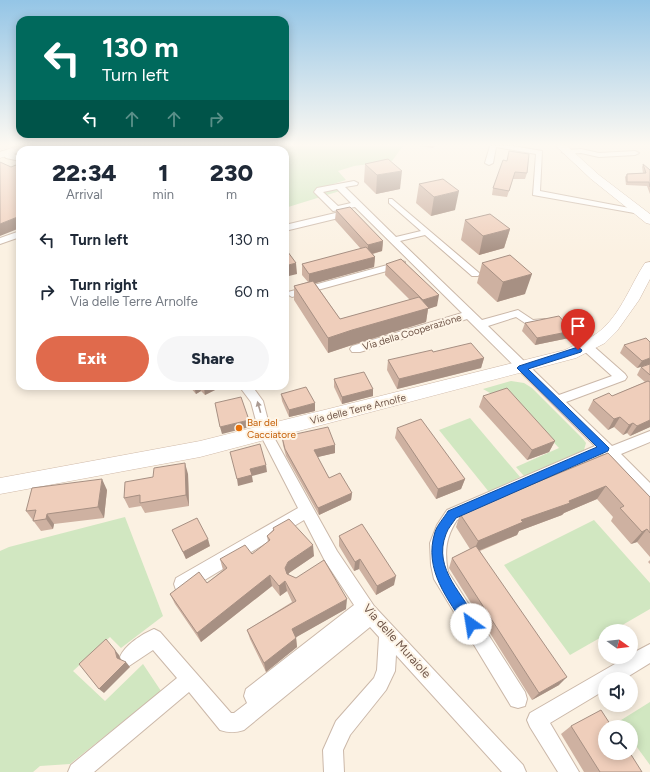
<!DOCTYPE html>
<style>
:root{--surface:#fff;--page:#f6f6f7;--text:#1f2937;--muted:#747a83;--accent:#e06a4c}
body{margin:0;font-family:Figtree,sans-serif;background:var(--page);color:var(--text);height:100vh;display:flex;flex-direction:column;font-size:15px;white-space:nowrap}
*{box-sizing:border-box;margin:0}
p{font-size:13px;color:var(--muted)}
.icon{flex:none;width:22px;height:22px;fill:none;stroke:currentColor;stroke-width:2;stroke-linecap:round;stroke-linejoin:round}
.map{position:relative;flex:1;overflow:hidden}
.side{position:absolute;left:16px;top:146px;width:273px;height:244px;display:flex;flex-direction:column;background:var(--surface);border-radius:12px;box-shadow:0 2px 10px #0003}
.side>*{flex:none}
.hud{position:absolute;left:16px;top:16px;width:273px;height:122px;border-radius:12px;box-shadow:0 2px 10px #0003;background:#00695c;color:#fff;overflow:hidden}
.needle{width:26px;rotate:105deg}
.tools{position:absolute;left:598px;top:624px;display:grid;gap:8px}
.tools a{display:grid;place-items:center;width:40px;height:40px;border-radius:50%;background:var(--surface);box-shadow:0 2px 10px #0003;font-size:20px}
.pin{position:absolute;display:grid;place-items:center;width:34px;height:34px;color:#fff;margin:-41px -17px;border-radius:50% 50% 50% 0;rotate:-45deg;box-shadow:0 0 4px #0007}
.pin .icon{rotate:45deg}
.me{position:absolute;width:44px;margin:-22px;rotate:328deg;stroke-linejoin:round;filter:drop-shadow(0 0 3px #0008)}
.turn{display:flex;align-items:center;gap:14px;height:84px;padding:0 20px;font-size:18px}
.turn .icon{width:52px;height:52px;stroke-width:2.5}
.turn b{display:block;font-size:28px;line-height:34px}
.lanes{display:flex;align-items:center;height:38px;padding:0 20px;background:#0003;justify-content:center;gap:20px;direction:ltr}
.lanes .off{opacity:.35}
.eta{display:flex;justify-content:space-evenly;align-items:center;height:68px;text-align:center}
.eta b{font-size:24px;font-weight:800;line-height:28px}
.action{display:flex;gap:8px;margin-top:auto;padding:8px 20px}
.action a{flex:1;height:46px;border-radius:24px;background:var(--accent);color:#fff;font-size:16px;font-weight:800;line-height:46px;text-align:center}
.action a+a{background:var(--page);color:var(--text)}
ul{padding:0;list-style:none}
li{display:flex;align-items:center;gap:12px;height:52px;padding:0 20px}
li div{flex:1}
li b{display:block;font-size:15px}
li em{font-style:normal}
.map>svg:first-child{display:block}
.green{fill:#d1e7c1}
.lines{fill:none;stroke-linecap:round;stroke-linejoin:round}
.stream{stroke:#9ecdd4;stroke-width:2.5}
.street-casing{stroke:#cbb8a9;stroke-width:2}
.secondary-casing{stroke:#d0baa9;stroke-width:1}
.street{fill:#fff;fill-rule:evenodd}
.secondary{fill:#fff;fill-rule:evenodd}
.wall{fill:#ceb1a1}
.shaded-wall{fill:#a79083}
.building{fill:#efcebb;stroke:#a79083}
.oneway{fill:#aa9a92}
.route{fill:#1a73e8;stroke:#114b97}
.food-dot{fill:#e8710a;stroke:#fef5e7;stroke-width:1.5}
.labels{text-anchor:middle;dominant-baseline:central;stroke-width:4;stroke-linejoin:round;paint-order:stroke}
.street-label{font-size:10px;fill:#71574a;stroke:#fef5e7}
.food-label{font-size:10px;fill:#c56008;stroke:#fef5e7;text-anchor:start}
.near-street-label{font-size:12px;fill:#71574a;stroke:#fef5e7}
</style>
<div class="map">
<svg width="650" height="772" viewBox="0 0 650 772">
<rect width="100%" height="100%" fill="#fbf1e2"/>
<!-- green -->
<g class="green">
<path d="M43,146H403L392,161L354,166L338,171L346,180L317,189L343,190L285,208V150H32Z"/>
<path d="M511,381L524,383L532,388L583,439L586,443L584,450L524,476L516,467L559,448L509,395L499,398L483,389Z"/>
<path d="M470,418L520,477L489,492L439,430Z"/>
<path d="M125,517L163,616L121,648L110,637L73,671L105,701L143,664L161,691L70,764L40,766L33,772H0V551L9,547Z"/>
<path d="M594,520L650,583V609L612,631H605V635L570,655L504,565Z"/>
<path d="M650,702V765L631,739V727H622L618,722Z"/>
</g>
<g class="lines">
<!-- stream -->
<path class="stream" d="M28,148L32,149L29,150"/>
<defs>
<g id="street">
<path d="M490,146H513L542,151L540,191L640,210L644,212L640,214L533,195L536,154L496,147L493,163L489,165L485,163Z"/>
<path d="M581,149L599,153L635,151L639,153L635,155L599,157L581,153L566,154L562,152L566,150Z"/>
<path d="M2,151H8L20,157V161L6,158L1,153Z"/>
<path d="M354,181L358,183L357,185L345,187L396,237L421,231L389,203V199H392L478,272L480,274L478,276H472L425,235L400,241L482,320L518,310L533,320L545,319L546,321L545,323L531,327L516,317L488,326L559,395L612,376L583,350L581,347L583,344H591L625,374L627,377L625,380L566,402L612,446L650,431V442L621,454L650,483V498L645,496L603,454L457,520C446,537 444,551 448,572L525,692L527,699L525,706L518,708L511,706L434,579L431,565L430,543L437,525L447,510L595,446L467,319L360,352H352L350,349L352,346L462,313L355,207L333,211L314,192L317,188ZM337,189L351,203L338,206L323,192Z"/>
<path d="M348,210L351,211V215L285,231V225Z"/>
<path d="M20,231V237L0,244V238Z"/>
<path d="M402,261L405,262V266L292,297L287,294L288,292Z"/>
<path d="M239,386H252L263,401L271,432L337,551L374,606L523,765L526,772H502L396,655L395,671L386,690L350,735L343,750L344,772H324L323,750L336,721L374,678L377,670L379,637L370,627L244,730C235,733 229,733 220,730L189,692L94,772H68L71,765L177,678L153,650L129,666L123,663L120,657C125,645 142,634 154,629L160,632L231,713H234L247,703L244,696L246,689L354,605L325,561L304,520L188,590L182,592L176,590L174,584L176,578L298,508L259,432L251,402Z"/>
<path d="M650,644V663L624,679H605V690L550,723L579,772H558L530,727L527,720L530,713L627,657H631V654Z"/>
</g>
<g id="secondary">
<path d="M18,146H33L31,148L20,150V152L0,158V152Z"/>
<path d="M556,146H567L599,175L650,214V224L646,223L591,179Z"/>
<path d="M650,262V279L639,300L617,331L605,343L576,358L200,457L0,494V478L200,441L565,350C574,345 584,341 593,336C619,320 629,287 645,263Z"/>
</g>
</defs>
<!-- street casing -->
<use href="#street" class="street-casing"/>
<!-- secondary casing -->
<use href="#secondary" class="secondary-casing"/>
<!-- street -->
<use href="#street" class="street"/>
<!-- secondary -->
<use href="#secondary" class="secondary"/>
</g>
<!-- wall -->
<g class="wall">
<path d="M419,146H435L433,148Z"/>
<path d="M507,161L527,173L525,179H513L507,197L492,195L493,188Z"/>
<path d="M365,164L400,189L376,194L364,182Z"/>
<path d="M643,164L650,170V194L647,186L626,185L625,177L627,174L643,173L642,167Z"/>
<path d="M419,184L455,210L431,216L416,203Z"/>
<path d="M336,210L383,241L382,251L373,254L375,257L374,267L315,283L340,319L410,300L385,275L386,264L437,306L428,309L426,322L352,345L328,353L294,300V286L308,282L302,275V264L361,249L335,220Z"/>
<path d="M465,220L510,229L504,248L479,255L461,240Z"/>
<path d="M482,263L525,294L497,302L477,283Z"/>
<path d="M525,323L572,331L569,338L535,345L522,331Z"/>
<path d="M624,345L650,364L637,368L620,353Z"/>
<path d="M484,358L481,368L397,389L387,370L388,360Z"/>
<path d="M650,364V427L630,436L627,433L623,435L614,427L608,430L588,410L593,400L612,396L645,382L637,375L641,367Z"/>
<path d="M334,379L373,396L342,404L334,387Z"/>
<path d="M189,386H223L205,395L201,391L196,394Z"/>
<path d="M281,394L315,411L289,417L282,401Z"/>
<path d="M483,396L555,441L549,452L527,460L479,407Z"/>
<path d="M397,428L465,479L461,489L436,499L395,438Z"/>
<path d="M282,437L335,445V453L317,457L329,478L352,493L351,500L319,515L286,456L283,445Z"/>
<path d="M608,453L650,497V557L637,542L631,544L611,521L613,517L597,499L564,513L562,515L519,531L517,535L480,551L559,685L532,700L449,568L452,558L470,549L456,527L460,514Z"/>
<path d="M188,474L189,506L145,513L141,506L129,508L124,498Z"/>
<path d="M107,490L104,518L54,524L53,529L41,531L26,511Z"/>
<path d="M273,528L314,556L289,573L288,574L346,609L296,637L297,647L266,672L250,639L247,630L292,602L287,591L280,596L272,586L201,642L175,604L170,594L207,583L223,570L220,559L252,554L268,542L267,536L273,530Z"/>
<path d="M172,530L210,546L186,559Z"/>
<path d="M339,536L394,585L376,595L359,569L354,571L339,546Z"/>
<path d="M650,560V564L648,562Z"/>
<path d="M571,726L642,772H584L561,734Z"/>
</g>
<!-- shaded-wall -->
<g class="shaded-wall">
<path d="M402,171L400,189L376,194L377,175Z"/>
<path d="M459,191L455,210L431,216L434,197Z"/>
<path d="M20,216V228L0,236V224Z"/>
<path d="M510,229L504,248L479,255L483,236Z"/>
<path d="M383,241L382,251L367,255L368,245Z"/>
<path d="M375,257L374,267L309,285V274Z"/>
<path d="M296,263L297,274L285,277V266Z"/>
<path d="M532,274L525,294L497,302L503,282Z"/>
<path d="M439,295L437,306L428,309L426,322L352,345L328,353V338L352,330L421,310L423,300Z"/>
<path d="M572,331L569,338L535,345L537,338Z"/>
<path d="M484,358L481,368L397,389L399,379Z"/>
<path d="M650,358V364L637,368L642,361Z"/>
<path d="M194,386H200L201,391L196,394Z"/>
<path d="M207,386H223L205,395L204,388Z"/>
<path d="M373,389V396L342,404V397Z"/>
<path d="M315,403V411L289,417V410Z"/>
<path d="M620,417L614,427L608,430L614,419Z"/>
<path d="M249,420L250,427L222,434L220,427Z"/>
<path d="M650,420V427L630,436L637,426Z"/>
<path d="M633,423L627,433L623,435L629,425Z"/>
<path d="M555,441L549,452L527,460L532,450Z"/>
<path d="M335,445V453L314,458V450Z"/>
<path d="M185,463L188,474L189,506L186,495Z"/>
<path d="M266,465L267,472L252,476L253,482L238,486L237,479L250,469Z"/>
<path d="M102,479L107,490L104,518L98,507Z"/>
<path d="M465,479L461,489L436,499L438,489Z"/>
<path d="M606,486L597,499L564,513L562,515L519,531L517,535L473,553L478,541L521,520Z"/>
<path d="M352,493L351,500L319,515L318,508Z"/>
<path d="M47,514L54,524L53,529L46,519Z"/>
<path d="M647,529L637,542L631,544L642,532Z"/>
<path d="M208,539L210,546L186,559L183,552Z"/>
<path d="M313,545L314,556L289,573L287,578L285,568L288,562Z"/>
<path d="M360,559L359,569L354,571L355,562Z"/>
<path d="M270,575L272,586L201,642L197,633Z"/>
<path d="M396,576L394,585L376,595L377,586Z"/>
<path d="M285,581L287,591L280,596L279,586Z"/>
<path d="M347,599L346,609L293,639L292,629Z"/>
<path d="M296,638L297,647L266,672L264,663Z"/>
<path d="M115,650L119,655L122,664L117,658Z"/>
<path d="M126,662L130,667L104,693L99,689Z"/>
<path d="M567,677L559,685L532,700L539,693Z"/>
</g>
<!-- building -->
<g class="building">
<path d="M509,151L529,154L527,173L515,172L509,191L493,188L503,160L507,161Z"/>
<path d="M388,159L402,171L377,175L365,164Z"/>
<path d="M0,162L11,167L16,165L20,167V216L0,224Z"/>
<path d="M643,164L650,170V187L649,182H627V174L646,173Z"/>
<path d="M443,179L459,191L434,197L419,184Z"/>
<path d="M350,207L383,241L368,245L336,210Z"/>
<path d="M490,214L510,229L483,236L465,220Z"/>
<path d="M366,247L375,257L309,274L302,264Z"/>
<path d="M285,248L296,263L285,266Z"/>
<path d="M510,255L532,274L503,282L482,263Z"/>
<path d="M401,259L439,295L423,300L386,264Z"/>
<path d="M313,281L340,319L419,297L429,308L352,330L328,338L294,286Z"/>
<path d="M559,316L572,331L537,338L525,323Z"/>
<path d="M646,338L650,342V358L642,361L624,345Z"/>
<path d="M471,343L484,358L399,379L388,360L432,350L433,352Z"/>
<path d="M650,364V375L641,367Z"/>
<path d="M364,372L373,389L342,397L334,379Z"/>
<path d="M648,381L650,382V420L637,426L633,423L629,425L620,417L614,419L593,400L609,393L612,396Z"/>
<path d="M306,387L315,403L289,410L281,394Z"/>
<path d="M507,388L555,441L532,450L483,396Z"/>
<path d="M241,397L249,420L220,427L215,403Z"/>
<path d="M421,419L465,479L438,489L397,428Z"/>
<path d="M328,427L335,445L314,450L329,478L340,473L352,493L318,508L285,449L282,437Z"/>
<path d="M260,444L266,465L250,469L252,475L237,479L230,452Z"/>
<path d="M608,453L650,497V533L647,529L642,532L620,508L624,506L606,486L569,501L570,503L521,520L523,522L478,541L460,514Z"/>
<path d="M185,463L186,495L140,503V495L124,498L125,482L153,477L154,468Z"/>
<path d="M102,479L98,507L47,514L46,519L33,521L36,510L26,511L32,488Z"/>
<path d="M197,518L208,539L183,552L172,530Z"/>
<path d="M289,519L313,545L288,562L285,568L287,574L296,578L324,560L347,599L292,629L296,638L264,663L247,630L296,601L285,581L279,586L270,575L197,633L170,594L199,572L207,583L227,568L220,559L245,545L252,554L270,540L267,536L274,530L273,528Z"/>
<path d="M362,524L396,576L377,586L360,559L355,562L339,536Z"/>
<path d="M476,546L567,677L539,693L452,558Z"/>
<path d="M106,639L115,650L117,658L126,662L99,689L79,664Z"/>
<path d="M601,710L612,727H605V753H630L642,772H600L571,726Z"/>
</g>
<!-- one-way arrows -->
<defs><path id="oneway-solid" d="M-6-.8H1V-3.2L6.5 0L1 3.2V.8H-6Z"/></defs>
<use class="oneway" href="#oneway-solid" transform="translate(259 407) rotate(-106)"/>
<!-- sky -->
<linearGradient id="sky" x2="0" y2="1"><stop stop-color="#94c5e6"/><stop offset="0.57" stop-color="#fdf9f2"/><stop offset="1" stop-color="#fdf9f2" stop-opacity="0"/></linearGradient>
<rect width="650" height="254" fill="url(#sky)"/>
<!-- route -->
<path class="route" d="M578,347L582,350L581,352L528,369L609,448L608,451L456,518C453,523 448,528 446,534C432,570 465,594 478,624L476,629L471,631L467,629C448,599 423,570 435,532C437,525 444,518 448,511L597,447L517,368L519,366Z"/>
<!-- markers -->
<circle class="food-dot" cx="239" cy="428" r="4"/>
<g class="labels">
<!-- street labels -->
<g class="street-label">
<text transform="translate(412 332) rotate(-17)">Via della Cooperazione</text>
<text transform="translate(358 409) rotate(-14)">Via delle Terre Arnolfe</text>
</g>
<!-- food labels -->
<g class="food-label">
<text x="247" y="422">Bar del<tspan x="247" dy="12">Cacciatore</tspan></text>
</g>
<!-- near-street labels -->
<g class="near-street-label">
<text transform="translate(397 641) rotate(48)">Via delle Muraiole</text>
</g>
</g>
</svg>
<div class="tools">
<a><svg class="needle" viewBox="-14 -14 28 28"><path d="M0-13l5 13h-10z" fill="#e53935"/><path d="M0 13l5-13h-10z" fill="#747a83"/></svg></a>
<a><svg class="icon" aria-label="sound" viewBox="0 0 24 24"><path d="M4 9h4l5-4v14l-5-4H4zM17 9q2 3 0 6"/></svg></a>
<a><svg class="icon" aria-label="search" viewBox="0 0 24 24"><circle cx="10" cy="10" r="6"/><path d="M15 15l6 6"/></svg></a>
</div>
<div class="pin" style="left:578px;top:350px;background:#d93025"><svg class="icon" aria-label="arrive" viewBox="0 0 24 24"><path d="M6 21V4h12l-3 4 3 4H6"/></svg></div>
<svg class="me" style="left:471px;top:624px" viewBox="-20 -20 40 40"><circle r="19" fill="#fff"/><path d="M0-13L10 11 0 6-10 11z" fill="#1a73e8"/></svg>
<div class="hud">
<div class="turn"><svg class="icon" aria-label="left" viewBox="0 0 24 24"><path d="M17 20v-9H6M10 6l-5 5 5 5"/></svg><div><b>130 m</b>Turn left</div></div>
<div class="lanes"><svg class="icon" aria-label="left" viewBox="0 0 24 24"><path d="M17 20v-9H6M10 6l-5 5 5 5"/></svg><svg class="icon off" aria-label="ahead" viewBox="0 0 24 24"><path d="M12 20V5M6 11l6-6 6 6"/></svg><svg class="icon off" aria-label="ahead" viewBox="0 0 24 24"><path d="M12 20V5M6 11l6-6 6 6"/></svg><svg class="icon off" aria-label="right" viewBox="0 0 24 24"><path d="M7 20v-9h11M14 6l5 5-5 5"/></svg></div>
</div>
<section class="side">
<div class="eta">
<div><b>22:34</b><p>Arrival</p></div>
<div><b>1</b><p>min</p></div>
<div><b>230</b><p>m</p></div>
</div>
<ul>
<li><svg class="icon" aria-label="left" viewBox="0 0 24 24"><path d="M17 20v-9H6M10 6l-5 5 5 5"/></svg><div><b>Turn left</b></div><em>130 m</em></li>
<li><svg class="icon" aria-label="right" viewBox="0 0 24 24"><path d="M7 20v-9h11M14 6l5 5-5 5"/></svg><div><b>Turn right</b><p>Via delle Terre Arnolfe</p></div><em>60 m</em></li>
</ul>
<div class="action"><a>Exit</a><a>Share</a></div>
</section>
</div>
